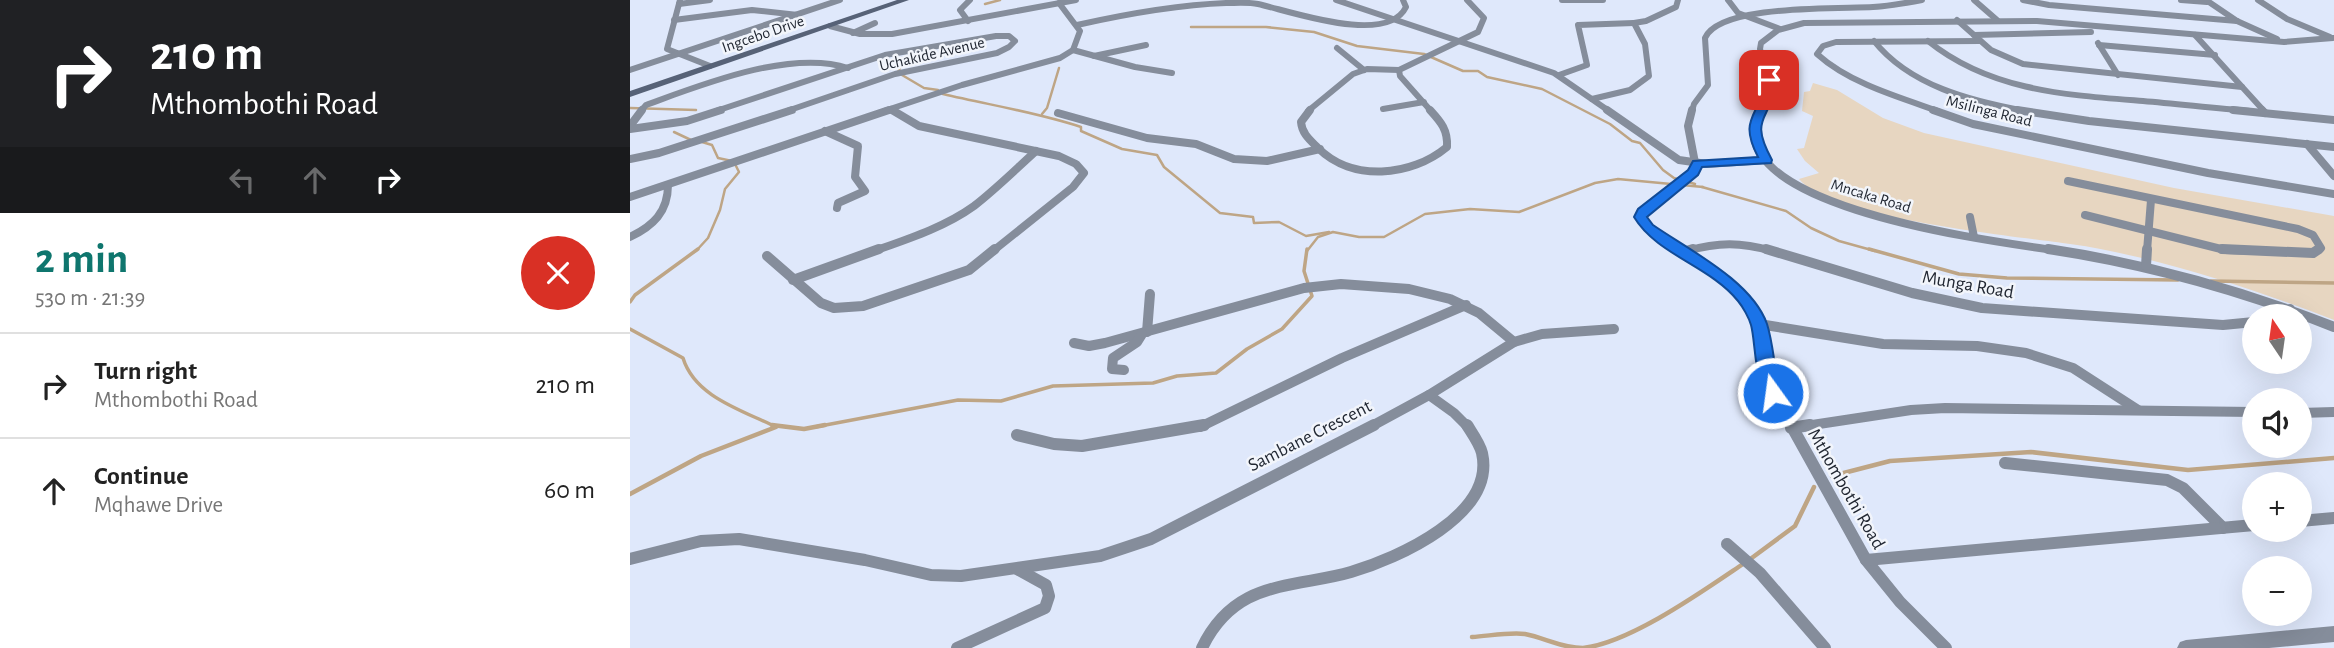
<!DOCTYPE html>
<meta charset="utf-8">
<style>
:root{--surface:#fff;--page:#f2f2f2;--text:#222;--muted:#767676;--line:#e0e0e0;--accent:#0f766e}
body{margin:0;font-family:"Alegreya Sans",sans-serif;background:var(--page);color:var(--text);height:100vh;display:flex;flex-direction:column;font-size:26px;white-space:nowrap}
*{box-sizing:border-box;margin:0}
p{font-size:23px;color:var(--muted)}
.icon{flex:none;width:38px;height:38px;fill:none;stroke:currentColor;stroke-width:2;stroke-linecap:round;stroke-linejoin:round}
.map{position:relative;flex:1;overflow:hidden}
.details{display:flex;flex-direction:column;background:var(--surface);width:630px}
.details>*{flex:none}
.banner{background:#202124;color:#fff;overflow:hidden}
.needle{width:46px;rotate:347deg}
.tools{position:absolute;left:1612px;top:304px;display:grid;gap:14px}
.tools a{display:grid;place-items:center;width:70px;height:70px;border-radius:50%;background:var(--surface);box-shadow:0 7px 28px #0002;font-size:35px}
.pin{position:absolute;display:grid;place-items:center;width:60px;height:60px;color:#fff;margin:-30px;border-radius:14px;box-shadow:0 4px 10px #0006}
.me{position:absolute;width:77px;margin:-38px;rotate:346deg;stroke-linejoin:round;filter:drop-shadow(0 0 5px #0008)}
.turn{display:flex;align-items:center;gap:24px;height:147px;padding:0 35px;font-size:32px}
.turn .icon{width:91px;height:91px;stroke-width:2.5}
.turn b{display:block;font-size:49px;line-height:60px}
.lanes{display:flex;align-items:center;height:66px;padding:0 35px;background:#0003;justify-content:center;gap:35px;direction:ltr}
.lanes .off{opacity:.35}
.round{display:grid;place-items:center;flex:none;width:74px;height:74px;border-radius:37px;background:var(--page)}
.head{display:flex;align-items:center;justify-content:space-between;height:119px;padding:0 35px}
h1{font-size:42px;font-weight:600;line-height:52px;color:var(--accent)}
ul{padding:0;list-style:none}
li{display:flex;align-items:center;gap:21px;height:105px;padding:0 35px;border-top:2px solid var(--line)}
li div{flex:1}
li b{display:block;font-size:26px}
li em{font-style:normal}
main{display:flex;flex:1;min-height:0}
.map>svg:first-child{display:block}
.green{fill:#e7d6c1}
.lines{fill:none;stroke-linecap:round;stroke-linejoin:round}
.stream-far2{stroke:#bea585;stroke-width:2.5}
.stream-far1{stroke:#bea585;stroke-width:3.5}
.stream{stroke:#bea585;stroke-width:4.5}
.minor-far3{stroke:#858d9b;stroke-width:6}
.minor-far2{stroke:#858d9b;stroke-width:8}
.minor-far1{stroke:#858d9b;stroke-width:10}
.minor{stroke:#858d9b;stroke-width:12}
.tertiary{fill:#858d9b;fill-rule:evenodd}
.secondary{fill:#576277;fill-rule:evenodd}
.route{fill:#1a73e8;stroke:#114b97;stroke-width:2}
.labels{text-anchor:middle;dominant-baseline:central;stroke-width:5;stroke-linejoin:round;paint-order:stroke}
.far-street-label{font-size:16px;fill:#222833;stroke:#f2f5fb}
.street-label{font-size:19px;fill:#222833;stroke:#f2f5fb}
</style>
<main>
<section class="details">
<div class="banner">
<div class="turn"><svg class="icon" aria-label="right" viewBox="0 0 24 24"><path d="M7 20v-9h11M14 6l5 5-5 5"/></svg><div><b>210 m</b>Mthombothi Road</div></div>
<div class="lanes"><svg class="icon off" aria-label="left" viewBox="0 0 24 24"><path d="M17 20v-9H6M10 6l-5 5 5 5"/></svg><svg class="icon off" aria-label="ahead" viewBox="0 0 24 24"><path d="M12 20V5M6 11l6-6 6 6"/></svg><svg class="icon" aria-label="right" viewBox="0 0 24 24"><path d="M7 20v-9h11M14 6l5 5-5 5"/></svg></div>
</div>
<div class="head"><div><h1>2 min</h1><p>530 m · 21:39</p></div><a class="round" style="background:#d93025;color:#fff"><svg class="icon" aria-label="close" viewBox="0 0 24 24"><path d="M6 6l12 12M18 6L6 18"/></svg></a></div>
<ul>
<li><svg class="icon" aria-label="right" viewBox="0 0 24 24"><path d="M7 20v-9h11M14 6l5 5-5 5"/></svg><div><b>Turn right</b><p>Mthombothi Road</p></div><em>210 m</em></li>
<li><svg class="icon" aria-label="ahead" viewBox="0 0 24 24"><path d="M12 20V5M6 11l6-6 6 6"/></svg><div><b>Continue</b><p>Mqhawe Drive</p></div><em>60 m</em></li>
</ul>
</section>
<div class="map">
<svg width="1704" height="648" viewBox="0 0 1704 648">
<rect width="100%" height="100%" fill="#dfe8fb"/>
<!-- green -->
<path class="green" d="M1183,83L1207,90L1253,118L1294,133L1544,188L1704,216V320C1642,296 1578,274 1512,258C1489,253 1464,247 1440,244C1386,236 1201,219 1169,179L1189,173L1175,161L1167,149L1174,148L1183,116L1172,111L1174,92L1180,91Z"/>
<g class="lines">
<!-- stream-far2 -->
<g class="stream-far2">
<path d="M355,4L370,0"/>
<path d="M561,27H636L684,32L727,46L794,54L833,71H848L857,77L912,89L980,124L1002,141L1010,143L1033,170L1044,178L1065,184"/>
<path d="M266,55L270,68L268,72"/>
<path d="M272,75L294,88L308,90"/>
<path d="M313,94C359,105 406,112 451,127V131L492,149L527,155L534,167L590,213L623,217L624,223L649,222L676,236L699,232"/>
<path d="M0,108L66,110"/>
<path d="M412,114L417,108L429,68"/>
<path d="M44,132L61,140"/>
<path d="M72,142L82,145L88,158L102,161"/>
<path d="M1072,187L1156,211L1181,228L1209,241L1245,251"/>
<path d="M66,251L78,238L90,210L95,189L109,172L105,164"/>
<path d="M677,251L688,237L703,232L729,237H754L795,214L840,209L889,212L965,183L988,179L1073,187"/>
</g>
<!-- stream-far1 -->
<g class="stream-far1">
<path d="M1239,249L1329,274L1377,278L1548,280"/>
<path d="M1581,281L1704,283"/>
<path d="M0,302L5,295L68,249"/>
<path d="M0,329L53,358C65,397 112,410 146,427"/>
<path d="M185,427L328,400L371,401L423,386L523,383L547,376L586,373L617,349L652,329L682,296L674,271L677,249"/>
</g>
<!-- stream -->
<g class="stream">
<path d="M142,425L174,429L195,425"/>
<path d="M1202,476L1260,461L1401,452L1558,470L1704,458"/>
<path d="M0,494L71,456L146,427"/>
<path d="M1119,560L1165,526L1184,487"/>
<path d="M842,637C859,636 879,632 895,634C915,638 932,648 953,648C1000,643 1073,591 1113,564"/>
</g>
<!-- minor-far3 -->
<g class="minor-far3">
<path d="M50,0L37,49L80,66"/>
<path d="M706,0L924,73L979,111"/>
<path d="M932,0H973"/>
<path d="M1098,0L1108,13L1150,29"/>
<path d="M1344,0L1367,20"/>
<path d="M1393,0L1419,5L1607,21"/>
<path d="M1551,0L1577,2"/>
<path d="M1576,0L1607,21L1647,39"/>
<path d="M1628,0L1657,19L1700,37"/>
<path d="M49,4L80,0"/>
<path d="M44,20L122,10L168,15"/>
<path d="M1327,20L1361,50L1393,64L1612,87"/>
<path d="M338,21L330,10L340,0"/>
<path d="M447,25C496,14 545,5 596,3C606,3 619,2 628,4C660,11 757,46 776,7L773,0"/>
<path d="M200,26L230,34H262L446,0"/>
<path d="M223,33L245,23"/>
<path d="M1344,35L1461,32"/>
<path d="M1565,35L1634,111"/>
<path d="M1244,41C1280,86 1341,101 1395,111"/>
<path d="M1298,41C1360,91 1436,95 1513,101C1548,104 1584,108 1620,111"/>
<path d="M1468,43L1488,75"/>
<path d="M1469,45L1585,55"/>
<path d="M707,48L734,70"/>
<path d="M443,50L505,67L542,73"/>
<path d="M464,56L516,45"/>
<path d="M0,70L210,0"/>
<path d="M769,70L770,76L801,111"/>
<path d="M769,70L848,32L854,18L837,0"/>
<path d="M929,75L957,65L948,25L1004,23"/>
<path d="M962,99L1000,90L1019,76L1015,44L1004,23L1016,21L1046,7L1048,0"/>
<path d="M261,109L265,111"/>
<path d="M753,109L794,102"/>
<path d="M11,111L16,105C71,85 160,49 218,68"/>
<path d="M86,111L255,55L366,36H379L385,41L379,47L367,53L265,74L157,111"/>
<path d="M254,111L332,85L430,58L443,50L450,31L429,3"/>
<path d="M678,111L723,74L737,69L769,70"/>
<path d="M1062,111L1064,104L1078,85L1075,38C1090,4 1209,9 1243,7C1260,6 1276,3 1292,0"/>
<path d="M1129,111L1140,90L1130,49L1131,43L1148,30L1174,23L1407,21L1654,42L1703,38"/>
<path d="M1308,111C1268,97 1219,83 1187,54L1193,46L1206,42L1350,41"/>
</g>
<!-- minor-far2 -->
<g class="minor-far2">
<path d="M262,110L289,126L429,156L446,164L454,173L443,187L363,251"/>
<path d="M680,110L671,122C672,134 680,140 688,148C722,182 781,177 817,147C818,130 811,122 800,110"/>
<path d="M977,110L1049,160L1077,164L1136,160"/>
<path d="M1130,110C1078,208 1377,243 1430,251"/>
<path d="M1303,110L1343,124L1578,173L1704,194"/>
<path d="M1387,110L1459,121L1704,147"/>
<path d="M1603,110L1704,120"/>
<path d="M1632,110L1635,113"/>
<path d="M428,113L517,138L566,144L604,159L637,161L690,149"/>
<path d="M0,126L12,110"/>
<path d="M0,129L57,121L91,110"/>
<path d="M195,131L228,146L225,177L235,191L208,203L207,208"/>
<path d="M1677,144L1704,176"/>
<path d="M0,159L29,153L162,110"/>
<path d="M1438,181L1668,229L1683,235L1691,248L1686,251"/>
<path d="M0,197L259,110"/>
<path d="M1455,215L1595,250L1621,251"/>
<path d="M1340,217L1344,237"/>
<path d="M0,237C23,226 38,212 38,185"/>
<path d="M244,251C278,239 315,227 344,206C366,189 386,169 406,151"/>
<path d="M1054,251L1017,228L1011,217L1013,211L1066,168L1058,126L1062,110"/>
<path d="M1057,251C1088,242 1111,242 1142,251"/>
<path d="M1517,251L1521,200"/>
</g>
<!-- minor-far1 -->
<g class="minor-far1">
<path d="M1051,249L1097,282L1121,309L1130,332L1143,393L1162,427"/>
<path d="M1136,249L1282,293L1352,308L1593,325L1624,322"/>
<path d="M1418,249C1517,264 1611,290 1704,327"/>
<path d="M1592,249L1683,253L1689,249"/>
<path d="M1053,252L1063,249"/>
<path d="M137,256L191,303L204,308L233,306L339,270L365,249"/>
<path d="M1516,266L1517,249"/>
<path d="M163,280L249,249"/>
<path d="M1644,317L1660,309"/>
<path d="M1129,324L1253,344L1347,346L1396,353L1443,368L1508,410"/>
<path d="M517,332L520,294"/>
<path d="M444,343L459,346L475,343L674,288L711,284L779,289L820,299L849,313L884,342"/>
<path d="M494,370L482,369L483,358L507,342L512,334"/>
<path d="M799,395L824,413L838,427"/>
<path d="M1670,413L1704,412"/>
<path d="M570,427L712,358L836,305"/>
<path d="M740,427L799,395L884,342L912,334L984,329"/>
<path d="M1169,427L1281,410L1315,408L1624,412"/>
</g>
<!-- minor -->
<g class="minor">
<path d="M1161,425L1236,560L1270,602L1316,648"/>
<path d="M1161,428L1180,425"/>
<path d="M387,435L424,444L452,446L574,425"/>
<path d="M1375,463L1537,480L1553,488L1593,528"/>
<path d="M1670,521L1704,518"/>
<path d="M1097,544L1130,573L1195,648"/>
<path d="M0,559L71,541L109,539L235,560L301,575L331,576L470,556L521,539L744,425"/>
<path d="M1236,560L1624,525"/>
<path d="M327,648L415,608L419,596L416,585L387,569"/>
<path d="M572,648C582,627 597,609 618,598C650,582 687,582 721,572C768,558 866,515 852,453C850,444 842,433 837,425"/>
</g>
<!-- tertiary -->
<path class="tertiary" d="M1704,626V642L1639,648H1547L1550,642L1556,640Z"/>
<!-- secondary -->
<path class="secondary" d="M267,0H279L0,97V91Z"/>
</g>
<!-- route -->
<path class="route" d="M1139,77L1145,80C1143,122 1117,114 1142,160L1141,163L1072,167L1068,175L1017,217L1023,225C1059,250 1122,281 1137,324C1144,346 1144,371 1151,393L1143,399C1124,394 1126,342 1121,325C1119,318 1113,307 1108,301C1080,266 1027,255 1004,217L1008,209L1058,170L1063,161L1128,157C1107,116 1131,118 1134,80Z"/>
<g class="labels">
<!-- far-street labels -->
<g class="far-street-label">
<text transform="translate(133 34) rotate(-19)">Ingcebo Drive</text>
<text transform="translate(302 54) rotate(-13)">Uchakide Avenue</text>
<text transform="translate(1359 111) rotate(14)">Msilinga Road</text>
<text transform="translate(1241 196) rotate(17)">Mncaka Road</text>
</g>
<!-- street labels -->
<g class="street-label">
<text transform="translate(1338 285) rotate(10)">Munga Road</text>
<text transform="translate(680 436) rotate(-27)">Sambane Crescent</text>
<text transform="translate(1216 489) rotate(60)">Mthombothi Road</text>
</g>
</g>
</svg>
<div class="tools">
<a><svg class="needle" viewBox="-14 -14 28 28"><path d="M0-13l5 13h-10z" fill="#e53935"/><path d="M0 13l5-13h-10z" fill="#767676"/></svg></a>
<a><svg class="icon" aria-label="sound" viewBox="0 0 24 24"><path d="M4 9h4l5-4v14l-5-4H4zM17 9q2 3 0 6"/></svg></a>
<a>+</a>
<a>−</a>
</div>
<div class="pin" style="left:1139px;top:80px;background:#d93025"><svg class="icon" aria-label="arrive" viewBox="0 0 24 24"><path d="M6 21V4h12l-3 4 3 4H6"/></svg></div>
<svg class="me" style="left:1143px;top:393px" viewBox="-20 -20 40 40"><circle r="17" fill="#1a73e8" stroke="#fff" stroke-width="3"/><path d="M0-11L8 9 0 5-8 9z" fill="#fff"/></svg>
</div>
</main>
